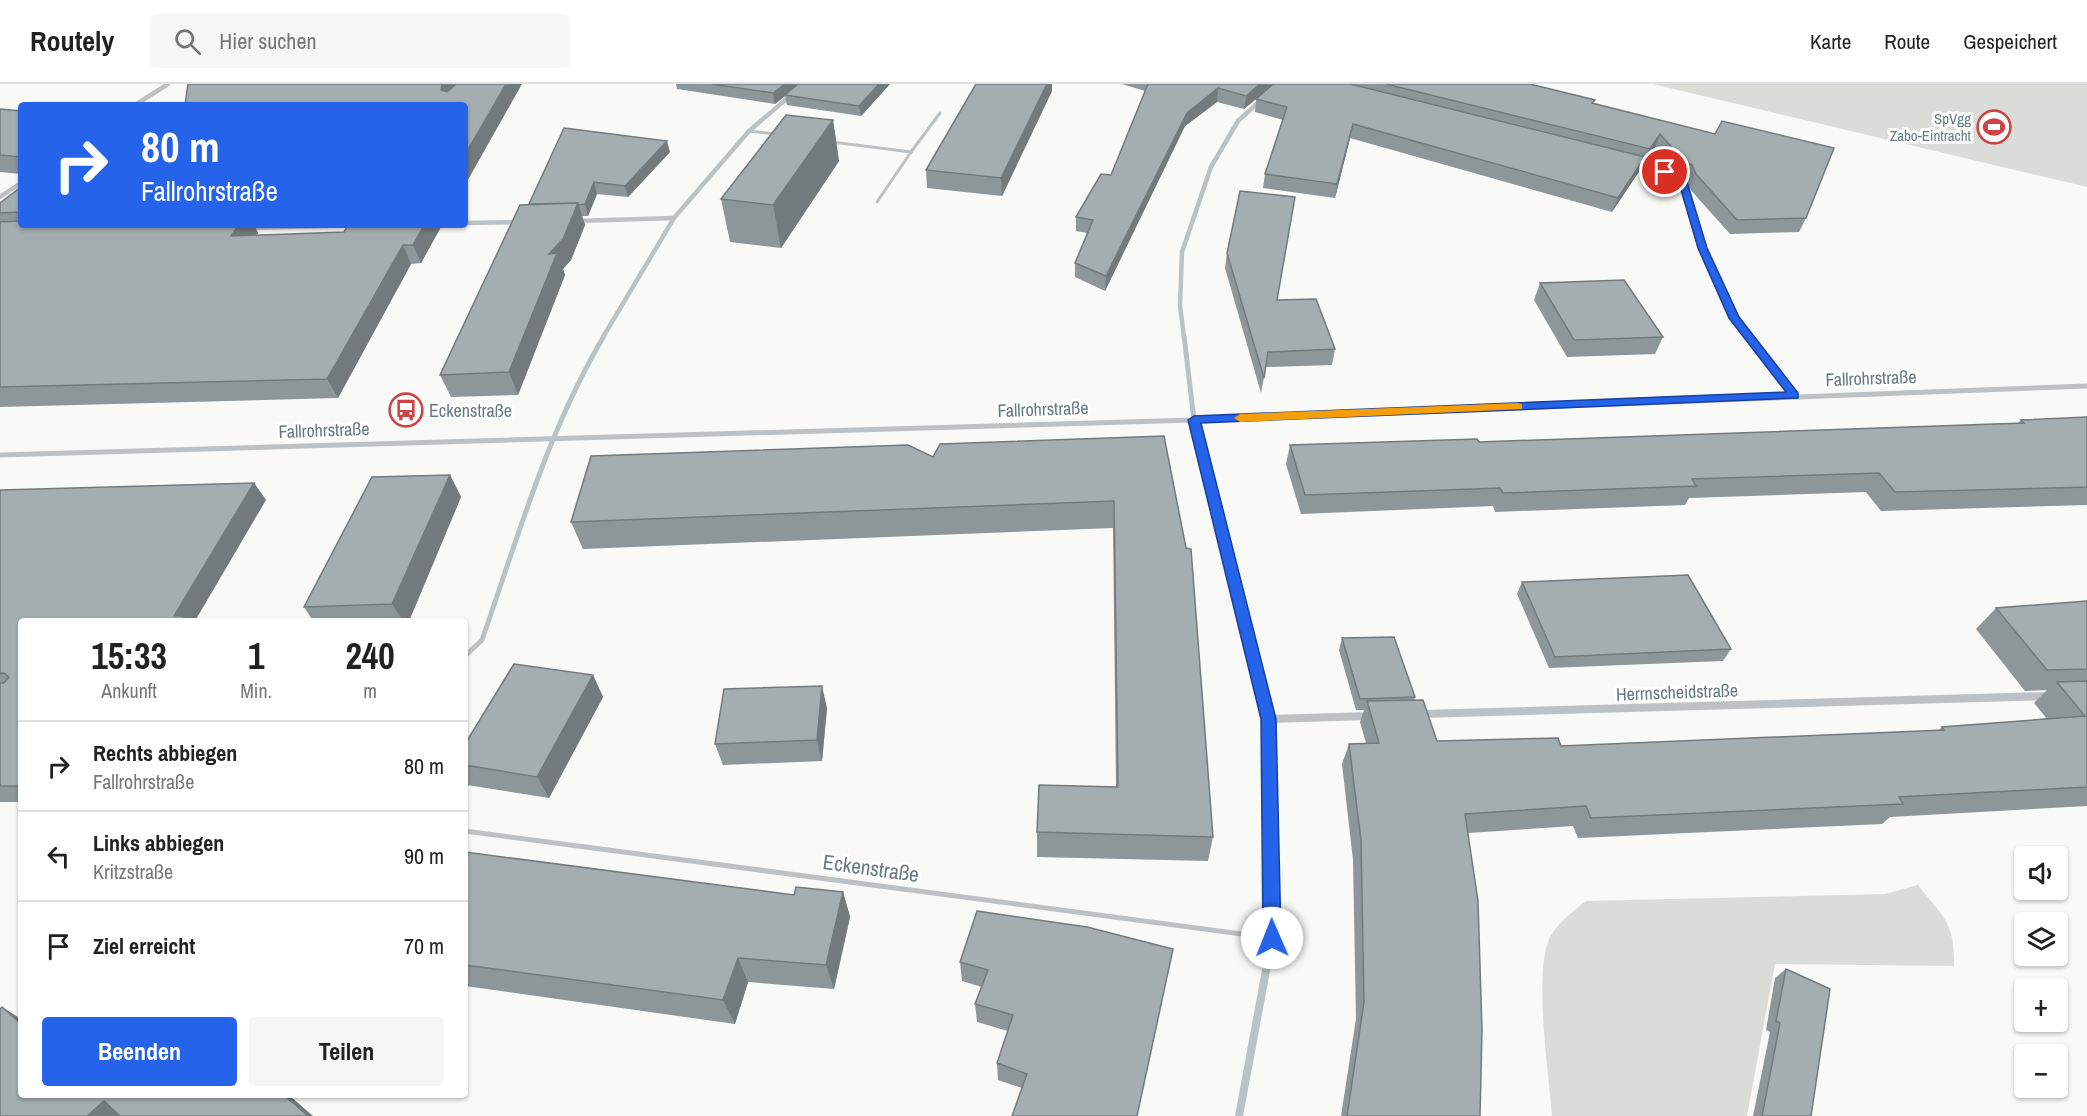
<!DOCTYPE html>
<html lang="de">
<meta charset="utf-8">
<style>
:root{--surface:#fff;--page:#f6f6f6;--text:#222;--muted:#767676;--line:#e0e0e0;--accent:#2563eb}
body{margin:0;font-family:"Archivo Narrow",sans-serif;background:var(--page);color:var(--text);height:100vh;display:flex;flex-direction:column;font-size:22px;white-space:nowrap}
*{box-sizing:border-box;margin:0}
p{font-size:20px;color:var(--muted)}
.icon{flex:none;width:33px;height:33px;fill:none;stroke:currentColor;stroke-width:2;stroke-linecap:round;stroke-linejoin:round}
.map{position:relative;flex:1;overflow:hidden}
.side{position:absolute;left:18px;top:534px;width:450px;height:480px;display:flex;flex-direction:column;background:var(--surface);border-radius:6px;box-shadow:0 2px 4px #0004}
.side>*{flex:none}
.banner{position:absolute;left:18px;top:18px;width:450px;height:126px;border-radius:6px;box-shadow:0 2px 4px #0004;background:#2563eb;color:#fff;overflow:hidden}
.fabs{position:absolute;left:2014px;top:762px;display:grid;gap:12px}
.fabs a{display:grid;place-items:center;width:54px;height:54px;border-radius:6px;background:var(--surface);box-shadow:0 2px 4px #0004;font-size:30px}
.pin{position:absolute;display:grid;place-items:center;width:51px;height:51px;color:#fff;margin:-26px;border:3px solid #fff;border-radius:50%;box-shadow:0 2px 6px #0007}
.me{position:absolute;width:66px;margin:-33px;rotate:359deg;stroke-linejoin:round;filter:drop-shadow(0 0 4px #0008)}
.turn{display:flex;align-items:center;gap:21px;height:126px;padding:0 24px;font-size:27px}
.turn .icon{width:78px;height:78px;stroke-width:2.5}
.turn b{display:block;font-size:42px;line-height:51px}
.eta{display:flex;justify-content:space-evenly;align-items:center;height:102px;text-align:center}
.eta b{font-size:36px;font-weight:700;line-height:42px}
.primary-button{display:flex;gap:12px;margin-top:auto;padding:12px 24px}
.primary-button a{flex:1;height:69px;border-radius:6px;background:var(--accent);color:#fff;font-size:24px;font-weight:700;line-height:69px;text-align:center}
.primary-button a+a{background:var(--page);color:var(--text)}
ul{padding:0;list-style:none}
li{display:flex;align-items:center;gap:18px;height:90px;padding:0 24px;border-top:2px solid var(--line)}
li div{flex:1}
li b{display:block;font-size:22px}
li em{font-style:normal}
header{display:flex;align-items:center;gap:36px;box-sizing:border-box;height:84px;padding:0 30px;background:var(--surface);border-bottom:2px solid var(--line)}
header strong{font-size:28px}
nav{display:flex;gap:33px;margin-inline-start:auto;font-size:21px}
.search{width:420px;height:54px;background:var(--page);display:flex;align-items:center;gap:15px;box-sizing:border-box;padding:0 21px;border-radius:6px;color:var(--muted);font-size:22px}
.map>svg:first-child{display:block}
.green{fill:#daddd7}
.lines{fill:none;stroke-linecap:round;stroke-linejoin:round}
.service-far1{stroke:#bcc2c4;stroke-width:3}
.service{stroke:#bcc2c4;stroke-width:5}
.minor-far2{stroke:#bcc2c4;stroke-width:4.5}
.minor-far1{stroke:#bcc2c4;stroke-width:5}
.minor{stroke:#bcc2c4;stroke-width:8}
.wall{fill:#8d9698}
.shaded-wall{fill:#737a7c}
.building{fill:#a4aeb1;stroke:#737a7c;stroke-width:1.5}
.route{fill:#2563eb;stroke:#184099;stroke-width:1.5}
.slow{fill:#f59e0b}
.labels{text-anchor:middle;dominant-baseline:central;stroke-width:6;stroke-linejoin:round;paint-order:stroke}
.far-poi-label{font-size:15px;fill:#677a7e;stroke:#fff;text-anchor:end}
.street-label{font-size:18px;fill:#677a7e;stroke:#fff}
.poi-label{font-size:18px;fill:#677a7e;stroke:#fff;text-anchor:start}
.near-street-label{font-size:21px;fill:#677a7e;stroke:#fff}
</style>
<header>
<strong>Routely</strong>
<div class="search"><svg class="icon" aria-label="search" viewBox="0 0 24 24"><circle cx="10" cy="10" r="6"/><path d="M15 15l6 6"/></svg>Hier suchen</div>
<nav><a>Karte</a><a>Route</a><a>Gespeichert</a></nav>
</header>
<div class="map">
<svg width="2087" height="1032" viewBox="0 0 2087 1032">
<rect width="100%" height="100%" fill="#f9f9f7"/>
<!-- green -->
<g class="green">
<path d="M1653,0H2087V103Z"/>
<path d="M1918,801C1944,834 1955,839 1954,882L1775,880L1747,1032H1552C1549,990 1533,887 1550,853C1559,838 1572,828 1586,817L1885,810Z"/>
</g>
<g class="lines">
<!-- service-far1 -->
<g class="service-far1">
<path d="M749,47L776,50"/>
<path d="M832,58L911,68L877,118"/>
<path d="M911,68L940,29"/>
</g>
<!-- service -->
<path class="service" d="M465,747L1272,854"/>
<!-- minor-far2 -->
<g class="minor-far2">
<path d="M135,21L168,0"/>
<path d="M1634,80L1665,88L1683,98C1699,152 1714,208 1749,253"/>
<path d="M0,113L21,99"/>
<path d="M576,137L674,134"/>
<path d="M465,139L520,138"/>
<path d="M248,144L365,141"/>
<path d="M603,253L674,134L749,47L790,12"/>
<path d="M1184,253L1180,221L1182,168L1211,83L1238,37L1261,16"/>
</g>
<!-- minor-far1 -->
<g class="minor-far1">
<path d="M1184,252L1194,336L1256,588"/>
<path d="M1748,252L1794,312"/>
<path d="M0,371L1194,336L2087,302"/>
<path d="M465,572L482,556C518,453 548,346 604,252"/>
</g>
<!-- minor -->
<g class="minor">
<path d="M1422,630L2047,612"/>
<path d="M1268,635L1370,632"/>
<path d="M1239,1032L1272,854L1268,635L1256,587"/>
</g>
</g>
<!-- wall -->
<g class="wall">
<path d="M676,0H890L861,32L787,21L785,12L775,20L677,5Z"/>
<path d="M1122,0H1530L1593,20L1715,50L1806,134L1799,148L1730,150L1689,104L1686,95L1677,90L1655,64L1645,78H1643L1640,86L1612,128L1350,54L1335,114L1263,104L1265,90L1283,36L1255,28L1256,15L1244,25L1217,18L1185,42L1105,207L1075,193V179L1087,149L1076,147V133L1111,91L1145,7Z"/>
<path d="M1052,7L1002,112L927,104L926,86Z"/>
<path d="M0,25L21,27V90L0,88Z"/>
<path d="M833,36L839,77L781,164L730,158L721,115Z"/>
<path d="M670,68L628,113L597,110L588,132H582L585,141L571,176L563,185L565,191L518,311L451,313L440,291L529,120Z"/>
<path d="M21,103V141H254L258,149L256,151L344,148L348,141H442L421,179L411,180L338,314L0,323V119Z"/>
<path d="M1227,169L1277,216L1335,265L1332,281L1266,283L1261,309L1225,184Z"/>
<path d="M1540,199L1663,253L1655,270L1567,273L1534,216Z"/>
<path d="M2087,333V421L1881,427L1866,408L1689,414L1685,421L1495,428L1493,422L1301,430L1286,380L1290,361L1479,358L2018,339L2021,336Z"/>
<path d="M1164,352L1213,753L1208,777L1037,773V748L1116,703L1113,444L583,465L571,438L933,373Z"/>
<path d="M450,391L461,413L409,537H313L304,523Z"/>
<path d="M254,399L266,416L21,537V718H0V406Z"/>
<path d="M1522,498L1731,565L1723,577L1549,584L1517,510Z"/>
<path d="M2087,517V722L1890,733L1882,740L1578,754L1573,742L1468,749L1480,1032H1341L1356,935L1353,776L1342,680L1349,660L1366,659L1360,638L1364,626H1356L1339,566L1342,554L1415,613L1414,616L1437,657L1561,662L1938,647L1942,643L2047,635L2034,619L2047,606L2025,607L1976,545L1996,524Z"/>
<path d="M593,591L603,613L549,714L467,701L465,697V660Z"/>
<path d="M827,624L822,677L723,681L715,660Z"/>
<path d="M465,768L794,811L843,808L850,833L834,905L748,898L735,940L465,902Z"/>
<path d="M1173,865L1137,1032H1012L1022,1004L998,996L997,979L1008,947L977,938L975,920L982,903L962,897L960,878Z"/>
<path d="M1786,885L1811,1032H1753L1770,948L1766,946L1775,894Z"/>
</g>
<!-- shaded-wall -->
<g class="shaded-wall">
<path d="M442,0H470L448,18L441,6Z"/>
<path d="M506,0H522L465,101V71Z"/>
<path d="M785,0H800L775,20L773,9Z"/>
<path d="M879,0H890L861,32L859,22Z"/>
<path d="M1047,0H1052V7L1002,112L1001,94Z"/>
<path d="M1260,0H1274L1244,25L1246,12Z"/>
<path d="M1218,4L1217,18L1185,42L1105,207L1106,192L1187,29Z"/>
<path d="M833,36L839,77L781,164L773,121Z"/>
<path d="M1353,40L1350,54L1335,114L1337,100Z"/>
<path d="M1660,50L1655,64L1645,78L1650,65Z"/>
<path d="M667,57L670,68L628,113L625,102Z"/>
<path d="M1645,73L1640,86L1612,128L1618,114Z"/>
<path d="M594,98L597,110L588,132L585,120Z"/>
<path d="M578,119L585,141L571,176L563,185L565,191L518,311L509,288L549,170Z"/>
<path d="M239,141H254L258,149L242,170L231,152Z"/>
<path d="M424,141H442L421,179L413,161Z"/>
<path d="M403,161L411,180L338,314L327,295Z"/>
<path d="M450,391L461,413L409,537H403L392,520Z"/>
<path d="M254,399L266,416L195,537H178L174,532Z"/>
<path d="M593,591L603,613L549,714L537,693Z"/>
<path d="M822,602L827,624L822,677L817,656Z"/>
<path d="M843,808L850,833L834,905L826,881Z"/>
<path d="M738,874L748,898L735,940L723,916Z"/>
<path d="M2,923L21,935V940Z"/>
<path d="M284,1011H289L313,1032H308Z"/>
<path d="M104,1017L129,1032H87Z"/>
</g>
<!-- building -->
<g class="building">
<path d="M188,0H442L441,6L447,8L456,0H506L465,71V21H185Z"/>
<path d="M712,0H785L773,9Z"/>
<path d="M798,0H879L859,22L785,11Z"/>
<path d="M976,0H1047L1001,94L926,86Z"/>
<path d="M1148,0H1260L1246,12L1218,4L1187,29L1106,192L1075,179L1093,136L1076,133L1101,90L1111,91Z"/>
<path d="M1273,0H1350L1645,73L1618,114L1353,40L1337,100L1265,90L1287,23L1256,15Z"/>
<path d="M1386,0H1530L1595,16L1592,19L1715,50L1722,37L1834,64L1806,134L1737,136L1696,90L1692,81L1683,76L1660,50L1650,65Z"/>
<path d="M0,25L21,27V73L0,71Z"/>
<path d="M786,31L833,36L773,121L721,115Z"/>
<path d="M564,44L667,57L625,102L594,98L585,120L577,121L578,119L529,120Z"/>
<path d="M21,103V128L0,129V119Z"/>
<path d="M1240,107L1295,113L1277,216L1316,215L1335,265L1268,268L1264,294L1227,169Z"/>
<path d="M578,119L563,155L549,170L557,169L509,288L440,291L520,121Z"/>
<path d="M21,137V141H239L231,152L344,148L348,141H424L413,161H403L327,295L0,303V138Z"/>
<path d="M1624,196L1663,253L1574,256L1540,199Z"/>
<path d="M2087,333V403L1895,408L1879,389L1692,395L1696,402L1503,409L1500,404L1305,411L1290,361L1477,355L1479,358L2024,339L2021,336Z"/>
<path d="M1164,352L1186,464L1191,465L1213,753L1037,748L1039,701L1118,703L1114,417L571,438L591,372L908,361L933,373L940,360Z"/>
<path d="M450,391L392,520L304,523L372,393Z"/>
<path d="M254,399L174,532H184L180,537H21V702H0V599H4L9,593L4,589H0V406Z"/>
<path d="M1688,491L1731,565L1555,573L1522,498Z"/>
<path d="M2087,517V585L2047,586L1996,524Z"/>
<path d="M1394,553L1415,613L1360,615L1342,554Z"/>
<path d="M514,580L593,591L537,693L465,681V660Z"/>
<path d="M2087,597V703L1899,713L1903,720L1591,734L1586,722L1465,730L1478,817L1482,946L1480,1032H1347L1364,918L1361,756L1349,660L1379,659L1367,617L1423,616L1437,657L1558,654L1561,662L1944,646L1942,643L2085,632L2057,598Z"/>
<path d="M822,602L817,656L715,660L724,605Z"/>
<path d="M465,768L794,811L796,803L843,808L826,881L738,874L723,916L465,881Z"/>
<path d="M977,827L1087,843L1173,865L1137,1032H1012L1027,990L997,979L1013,931L975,920L988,886L960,878Z"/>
<path d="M1786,885L1830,905L1811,1032H1762L1780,939L1776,937Z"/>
<path d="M2,923L20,939H21V1011H284L308,1032H120L104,1017L87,1032H0V925Z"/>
</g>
<!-- route -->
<path class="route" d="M1665,85L1687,98L1707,164L1739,233L1798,309V314L1201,339L1276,635L1281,854L1278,860L1272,862L1266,860L1263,854L1261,635L1188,336L1194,332L1786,308L1729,234L1698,164L1679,99L1662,90L1661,88Z"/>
<!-- slow -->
<path class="slow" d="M1518,319L1522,320V325L1240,338L1234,334L1240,330Z"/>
<!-- icons -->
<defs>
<symbol id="stadium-ring" viewBox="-11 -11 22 22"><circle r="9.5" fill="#fff" stroke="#cd4543" stroke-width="1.5"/><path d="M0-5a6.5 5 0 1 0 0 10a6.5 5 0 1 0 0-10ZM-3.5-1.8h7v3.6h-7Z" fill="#cd4543"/></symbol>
<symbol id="bus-ring" viewBox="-11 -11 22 22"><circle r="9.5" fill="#fff" stroke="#cd4543" stroke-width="1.5"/><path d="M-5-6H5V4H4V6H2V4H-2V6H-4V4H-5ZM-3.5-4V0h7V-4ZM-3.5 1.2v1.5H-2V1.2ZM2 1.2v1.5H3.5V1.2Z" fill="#cd4543"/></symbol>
</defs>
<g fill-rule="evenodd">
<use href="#stadium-ring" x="1975" y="24" width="38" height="38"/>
<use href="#bus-ring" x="387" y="307" width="38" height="38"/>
</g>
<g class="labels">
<!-- far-poi labels -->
<g class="far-poi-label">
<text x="1971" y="34">SpVgg<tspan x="1971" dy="17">Zabo-Eintracht</tspan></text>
</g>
<!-- street labels -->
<g class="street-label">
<text transform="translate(1871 294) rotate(-2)">Fallrohrstraße</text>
<text transform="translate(1043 325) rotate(-2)">Fallrohrstraße</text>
<text transform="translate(324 346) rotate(-2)">Fallrohrstraße</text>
<text transform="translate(1677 608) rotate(-2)">Herrnscheidstraße</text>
</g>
<!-- poi labels -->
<g class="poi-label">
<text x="429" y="326">Eckenstraße</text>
</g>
<!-- near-street labels -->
<g class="near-street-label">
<text transform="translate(871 784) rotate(8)">Eckenstraße</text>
</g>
</g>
</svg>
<div class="fabs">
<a><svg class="icon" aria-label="sound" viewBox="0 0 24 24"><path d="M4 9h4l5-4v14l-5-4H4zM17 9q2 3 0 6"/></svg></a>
<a><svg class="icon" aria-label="layers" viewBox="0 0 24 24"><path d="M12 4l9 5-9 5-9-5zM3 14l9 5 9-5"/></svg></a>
<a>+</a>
<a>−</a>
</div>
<div class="pin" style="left:1665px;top:88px;background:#d93025"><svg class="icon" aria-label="arrive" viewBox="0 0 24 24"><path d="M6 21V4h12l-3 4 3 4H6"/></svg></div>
<svg class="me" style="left:1272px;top:854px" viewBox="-20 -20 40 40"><circle r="19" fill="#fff"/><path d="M0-13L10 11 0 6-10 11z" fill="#2563eb"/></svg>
<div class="banner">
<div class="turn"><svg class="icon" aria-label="right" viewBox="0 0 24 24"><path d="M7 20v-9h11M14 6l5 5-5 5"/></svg><div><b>80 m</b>Fallrohrstraße</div></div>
</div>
<section class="side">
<div class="eta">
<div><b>15:33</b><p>Ankunft</p></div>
<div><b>1</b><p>Min.</p></div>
<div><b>240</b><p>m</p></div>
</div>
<ul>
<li><svg class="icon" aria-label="right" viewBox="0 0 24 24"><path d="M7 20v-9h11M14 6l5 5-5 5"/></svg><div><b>Rechts abbiegen</b><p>Fallrohrstraße</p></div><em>80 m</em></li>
<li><svg class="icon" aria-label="left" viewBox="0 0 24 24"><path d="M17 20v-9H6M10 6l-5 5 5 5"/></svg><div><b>Links abbiegen</b><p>Kritzstraße</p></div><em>90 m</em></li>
<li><svg class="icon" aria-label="arrive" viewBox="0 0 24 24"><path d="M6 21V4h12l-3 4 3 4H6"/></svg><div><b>Ziel erreicht</b></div><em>70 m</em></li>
</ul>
<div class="primary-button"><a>Beenden</a><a>Teilen</a></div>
</section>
</div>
